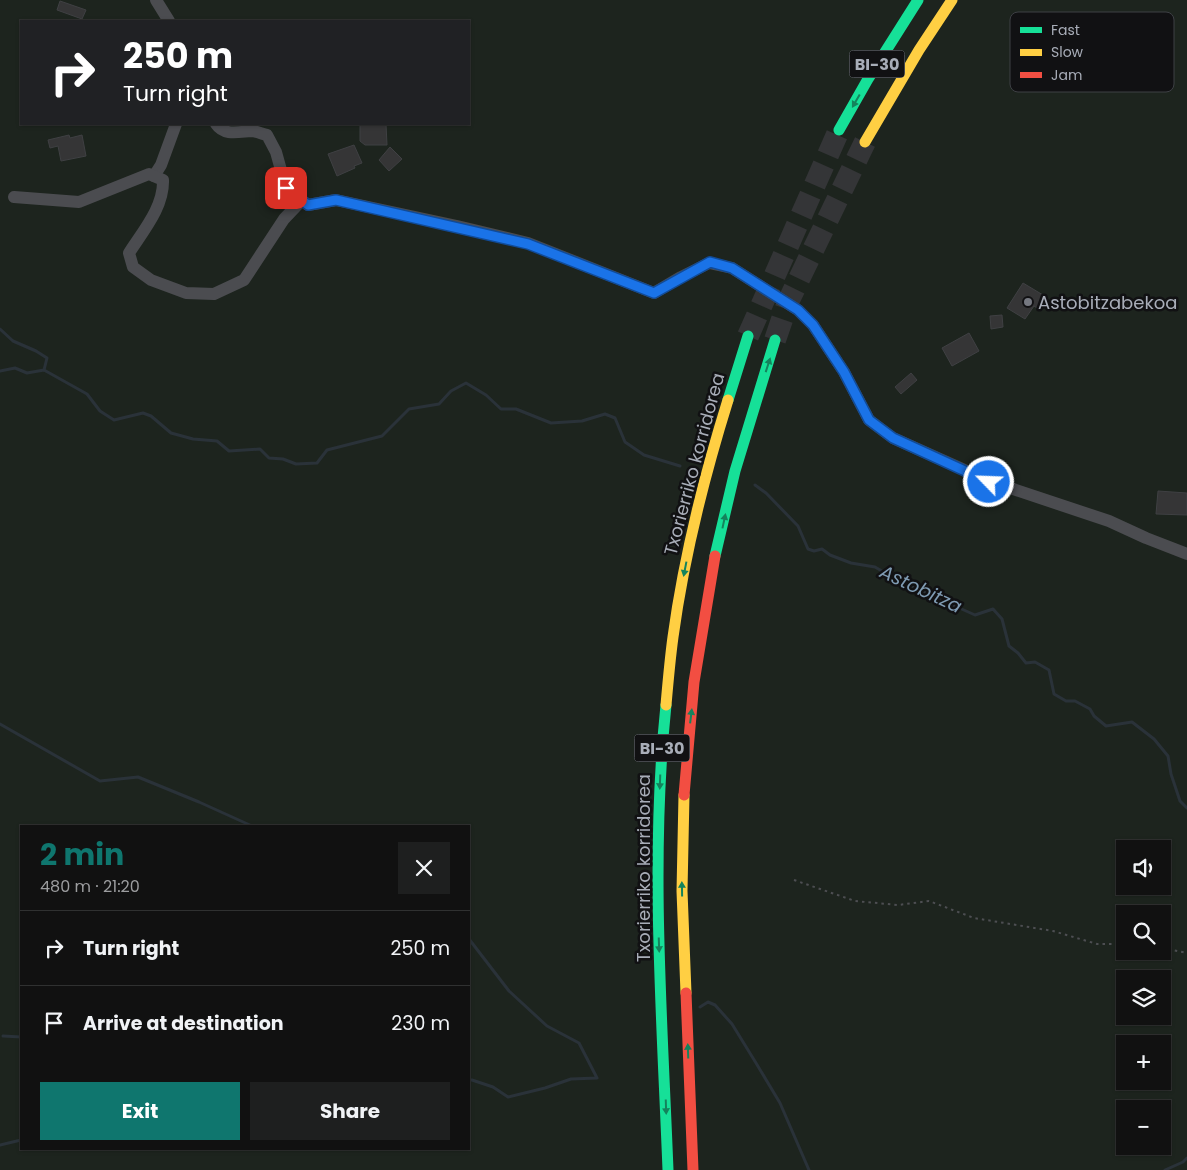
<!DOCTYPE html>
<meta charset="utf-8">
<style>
:root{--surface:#111;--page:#1e1f1f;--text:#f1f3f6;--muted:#9c9d9f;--line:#303131;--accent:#0f766e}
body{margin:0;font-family:Poppins,sans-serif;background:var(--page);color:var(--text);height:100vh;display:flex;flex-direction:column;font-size:19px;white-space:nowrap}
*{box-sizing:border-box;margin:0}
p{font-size:16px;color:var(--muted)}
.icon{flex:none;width:28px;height:28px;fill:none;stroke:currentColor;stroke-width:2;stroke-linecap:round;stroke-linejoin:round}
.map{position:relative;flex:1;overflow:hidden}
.panel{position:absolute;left:20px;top:825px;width:450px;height:325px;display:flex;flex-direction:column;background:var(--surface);border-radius:0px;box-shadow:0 1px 4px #0004,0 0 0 1px var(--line)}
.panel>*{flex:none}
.guide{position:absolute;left:20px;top:20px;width:450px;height:105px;border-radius:0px;box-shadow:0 1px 4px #0004,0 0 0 1px var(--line);background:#202124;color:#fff;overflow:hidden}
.tools{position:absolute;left:1116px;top:840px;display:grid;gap:10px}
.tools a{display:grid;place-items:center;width:55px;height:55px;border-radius:0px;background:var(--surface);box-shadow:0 1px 4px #0004,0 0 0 1px var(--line);font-size:25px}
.pin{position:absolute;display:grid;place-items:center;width:42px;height:42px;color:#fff;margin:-21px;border-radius:10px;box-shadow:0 2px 8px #0006}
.me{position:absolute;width:55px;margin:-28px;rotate:294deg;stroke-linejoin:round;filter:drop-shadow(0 0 4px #0008)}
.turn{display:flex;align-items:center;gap:18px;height:105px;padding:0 20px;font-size:22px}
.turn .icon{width:65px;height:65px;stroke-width:2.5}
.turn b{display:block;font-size:35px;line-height:42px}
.round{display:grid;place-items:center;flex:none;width:52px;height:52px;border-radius:0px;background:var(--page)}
.head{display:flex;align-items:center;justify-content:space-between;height:85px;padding:0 20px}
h1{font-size:30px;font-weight:700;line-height:38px;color:var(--accent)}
.cta{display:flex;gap:10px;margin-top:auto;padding:10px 20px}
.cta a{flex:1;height:58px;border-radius:0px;background:var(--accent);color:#fff;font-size:20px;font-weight:700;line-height:58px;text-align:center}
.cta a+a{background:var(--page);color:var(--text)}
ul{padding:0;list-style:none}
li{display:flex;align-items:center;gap:15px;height:75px;padding:0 20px;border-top:1px solid var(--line)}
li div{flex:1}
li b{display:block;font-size:19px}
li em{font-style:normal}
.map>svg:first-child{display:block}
.green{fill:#1d241e;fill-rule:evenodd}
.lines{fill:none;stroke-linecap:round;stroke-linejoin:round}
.stream{stroke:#2a3239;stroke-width:3}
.building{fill:#353536;stroke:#3f4043}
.highway-tunnel{stroke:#343537;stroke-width:22;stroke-dasharray:22 11;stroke-linecap:butt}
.path{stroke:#4d4e52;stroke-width:2;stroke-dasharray:2.5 4;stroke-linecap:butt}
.street{stroke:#4b4c50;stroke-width:12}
.fast{stroke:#16e098;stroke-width:11}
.slow{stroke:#ffcf43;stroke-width:11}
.jam{stroke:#f24e42;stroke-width:11}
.oneway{fill:#14835c}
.route-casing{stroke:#114b97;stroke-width:12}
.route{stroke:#1a73e8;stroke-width:9}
.poi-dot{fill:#757880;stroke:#111113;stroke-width:2}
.labels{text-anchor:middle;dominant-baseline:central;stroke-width:5;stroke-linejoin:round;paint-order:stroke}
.shield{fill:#111113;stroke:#7b7e86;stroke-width:1}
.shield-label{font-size:16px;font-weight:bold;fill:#a8adb8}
.poi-label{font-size:18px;fill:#a8adb8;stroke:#111113;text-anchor:start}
.street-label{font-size:18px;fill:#a8adb8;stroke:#111113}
.water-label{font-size:19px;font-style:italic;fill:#7f9bb3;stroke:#111113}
.key{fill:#111113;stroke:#3e4045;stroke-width:1}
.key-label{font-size:14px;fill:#a8adb8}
</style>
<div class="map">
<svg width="1187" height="1170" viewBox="0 0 1187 1170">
<rect width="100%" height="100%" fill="#171717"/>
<!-- green -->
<path class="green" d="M0,0H1187V1170H0ZM21,21H469V124H21ZM21,826H469V1149H21ZM1125,849H1162V886H1125ZM1125,914H1162V951H1125ZM1125,979H1162V1016H1125ZM1125,1044H1162V1081H1125ZM1125,1109H1162V1146H1125Z"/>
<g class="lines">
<!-- stream -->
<g class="stream">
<path d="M0,329L13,341L36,351L47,358L44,370"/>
<path d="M0,371L15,368L27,373L44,370L87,394L100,411L114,420L143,413L151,416L171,433L193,439L217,441L229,451L260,449L269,458L283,459L296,464L317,463L327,450L382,436L409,409L439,404L451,391L466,383L486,395L501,409H516L551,423L582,421L605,414L615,418L625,442L644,455L680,466"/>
<path d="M755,485L766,493L798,526L808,549L814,551L822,549L830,555L851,563L875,567L897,580L975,615L993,609L1002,619L1009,646L1018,653L1026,663L1035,662L1049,670L1054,694L1066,701H1075L1090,709L1094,716L1106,726L1132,722L1154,739L1168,756L1171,774L1180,801L1187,808"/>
<path d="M0,724L100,781L138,777L199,802L252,826"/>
<path d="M469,939L509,991L547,1026L579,1043L597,1078L571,1079L545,1088L508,1097L493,1087L472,1080H469"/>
<path d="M700,1007L708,1002L715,1005L732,1024L756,1063L780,1103L809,1170"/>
<path d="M3,1036L21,1037"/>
<path d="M0,1145L21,1140"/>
<path d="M1165,1170L1183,1162L1187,1158"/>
</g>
</g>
<!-- building -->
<g class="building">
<path d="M60,1L86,10L82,19L57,10Z"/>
<path d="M360,124H386L387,145H365L360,141Z"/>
<path d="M69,135L70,138L82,135L86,156L61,161L58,146L50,148L48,140Z"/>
<path d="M354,145L362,163L354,166L355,168L337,176L328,154Z"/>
<path d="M390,147L402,159L389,171L379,160Z"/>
<path d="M1023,283L1048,298L1040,310L1034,306L1025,319L1007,308Z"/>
<path d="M1002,315L1003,327L991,329L990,316Z"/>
<path d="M969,333L979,351L952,366L942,348Z"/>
<path d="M911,373L917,380L901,394L895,387Z"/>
<path d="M1158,491L1187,493V515L1156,514Z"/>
</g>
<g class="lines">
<!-- highway-tunnel -->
<g class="highway-tunnel">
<path d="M748,336L839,130"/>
<path d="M775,340L788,302L865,142"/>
</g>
<!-- path -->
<g class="path">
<path d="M794,880L855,901L898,905L929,901L974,918L1053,931L1097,944H1125"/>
<path d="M1162,948L1187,953"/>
</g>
<!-- street -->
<g class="street">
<path d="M156,0L169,21"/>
<path d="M216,124C224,136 238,132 251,131C256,131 262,134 267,135L276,152L286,188L308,205L336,200L457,226L528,243L654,293L681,277L709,263L732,268L798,310L813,325L844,372L869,420L893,438L989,481L1109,521L1146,538L1187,554"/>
<path d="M154,176L161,165L176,124"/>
<path d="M14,197L79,202L149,174L163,180C164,207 143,231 129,253L133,267L151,280L186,293L214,294L244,280L284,219L302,200"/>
</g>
<!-- fast -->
<g class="fast">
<path d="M839,130L868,79L918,0"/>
<path d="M728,400L748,336"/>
<path d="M715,556L735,471L775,340"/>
<path d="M666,705C650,859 662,1015 668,1170"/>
</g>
<!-- slow -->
<g class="slow">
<path d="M865,142L919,50L952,0"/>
<path d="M666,705C668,682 670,659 673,637C684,556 704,477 728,400"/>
<path d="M684,795L682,891L686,993"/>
</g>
<!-- jam -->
<g class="jam">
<path d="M684,795L694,682L715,556"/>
<path d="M686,993L693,1170"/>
</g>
</g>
<!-- one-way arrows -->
<defs><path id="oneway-solid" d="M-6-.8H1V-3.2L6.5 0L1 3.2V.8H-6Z" transform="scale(1.25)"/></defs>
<g class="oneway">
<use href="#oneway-solid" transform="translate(856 101) rotate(120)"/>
<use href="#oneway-solid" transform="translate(768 365) rotate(-72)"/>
<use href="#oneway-solid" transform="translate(724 521) rotate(-78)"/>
<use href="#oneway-solid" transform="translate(685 569) rotate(101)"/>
<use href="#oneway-solid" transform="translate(691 716) rotate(-83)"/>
<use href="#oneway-solid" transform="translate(660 782) rotate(92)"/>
<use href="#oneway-solid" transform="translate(682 889) rotate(-91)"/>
<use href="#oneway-solid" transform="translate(659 945) rotate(88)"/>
<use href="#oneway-solid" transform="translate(688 1051) rotate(-92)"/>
<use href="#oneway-solid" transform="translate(666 1107) rotate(88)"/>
</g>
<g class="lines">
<defs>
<path id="route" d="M286,188L308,205L336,200L528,244L654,293L710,262L732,268L798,310L813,325L844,372L869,420L893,438L989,482"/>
</defs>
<!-- route casing -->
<use href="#route" class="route-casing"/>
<!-- route -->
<use href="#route" class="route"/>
</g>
<!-- markers -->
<circle class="poi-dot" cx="1028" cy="302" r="5"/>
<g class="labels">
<!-- shield labels -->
<g class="shield">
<rect x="849.5" y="50.5" width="55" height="27" rx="4"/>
<rect x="634.5" y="734.5" width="55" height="27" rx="4"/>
</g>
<g class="shield-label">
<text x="877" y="64">BI-30</text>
<text x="662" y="748">BI-30</text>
</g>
<!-- poi labels -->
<g class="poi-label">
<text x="1038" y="302">Astobitzabekoa</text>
</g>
<!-- street labels -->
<g class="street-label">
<text transform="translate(694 464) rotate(-75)">Txorierriko korridorea</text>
<text transform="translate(643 868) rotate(-90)">Txorierriko korridorea</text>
</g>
<!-- water labels -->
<g class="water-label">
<text transform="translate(921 589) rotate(25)">Astobitza</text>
</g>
</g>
<!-- legend -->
<rect x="1010" y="12" width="164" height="80" rx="8" class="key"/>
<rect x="1020" y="27" width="22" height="6" fill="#16e098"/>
<rect x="1020" y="49" width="22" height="7" fill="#ffcf43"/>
<rect x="1020" y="72" width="22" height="6" fill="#f24e42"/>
<g class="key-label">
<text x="1051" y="35">Fast</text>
<text x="1051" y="57">Slow</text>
<text x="1051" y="80">Jam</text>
</g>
</svg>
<div class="tools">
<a><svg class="icon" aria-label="sound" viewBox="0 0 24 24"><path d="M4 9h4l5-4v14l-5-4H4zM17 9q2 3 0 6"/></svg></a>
<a><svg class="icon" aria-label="search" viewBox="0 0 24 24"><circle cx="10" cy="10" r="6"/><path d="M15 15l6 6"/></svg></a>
<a><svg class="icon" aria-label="layers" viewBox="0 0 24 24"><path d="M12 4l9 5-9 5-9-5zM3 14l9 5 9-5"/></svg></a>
<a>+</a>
<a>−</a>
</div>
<div class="pin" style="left:286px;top:188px;background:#d93025"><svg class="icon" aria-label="arrive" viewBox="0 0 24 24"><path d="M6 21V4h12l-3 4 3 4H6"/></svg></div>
<svg class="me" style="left:989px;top:482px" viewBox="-20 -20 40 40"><circle r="17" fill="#1a73e8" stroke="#fff" stroke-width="3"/><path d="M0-11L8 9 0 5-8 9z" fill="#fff"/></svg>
<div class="guide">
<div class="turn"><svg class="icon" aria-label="right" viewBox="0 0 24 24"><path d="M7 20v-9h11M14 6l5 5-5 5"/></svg><div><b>250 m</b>Turn right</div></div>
</div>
<section class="panel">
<div class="head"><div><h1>2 min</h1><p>480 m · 21:20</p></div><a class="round"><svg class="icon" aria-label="close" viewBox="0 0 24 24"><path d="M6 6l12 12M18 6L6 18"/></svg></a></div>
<ul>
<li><svg class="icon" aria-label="right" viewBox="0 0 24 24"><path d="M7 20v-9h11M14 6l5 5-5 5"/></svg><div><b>Turn right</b></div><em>250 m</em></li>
<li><svg class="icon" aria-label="arrive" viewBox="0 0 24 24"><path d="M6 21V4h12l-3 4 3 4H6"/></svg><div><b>Arrive at destination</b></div><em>230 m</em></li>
</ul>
<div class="cta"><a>Exit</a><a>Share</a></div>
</section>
</div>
